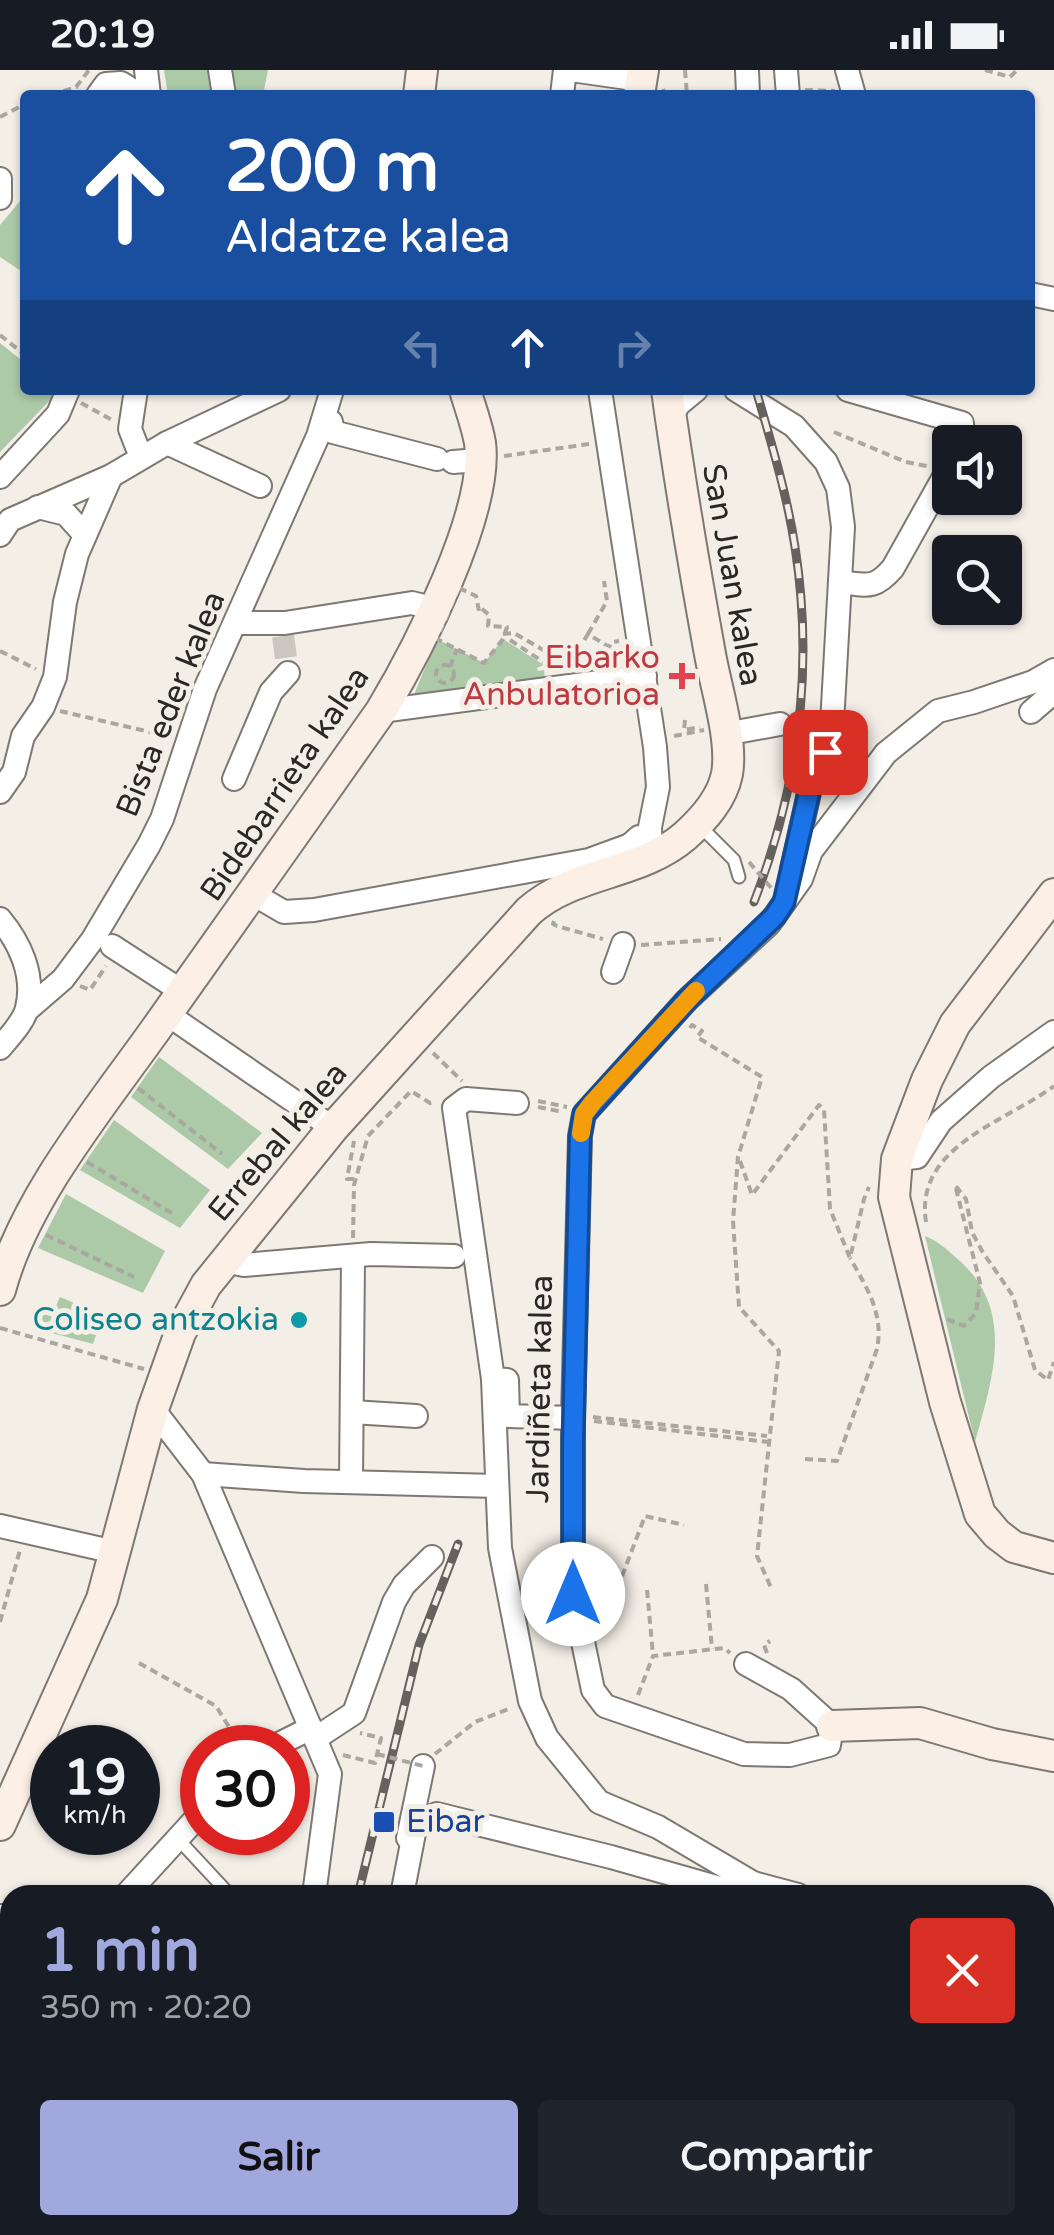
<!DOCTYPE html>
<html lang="es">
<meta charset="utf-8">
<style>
:root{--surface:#171b24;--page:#20242c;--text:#f1f3f6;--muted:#9ea1a6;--accent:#a0a8de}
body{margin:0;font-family:"Varela Round",sans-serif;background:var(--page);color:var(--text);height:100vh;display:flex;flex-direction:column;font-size:38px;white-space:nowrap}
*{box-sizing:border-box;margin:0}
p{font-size:32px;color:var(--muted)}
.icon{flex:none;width:55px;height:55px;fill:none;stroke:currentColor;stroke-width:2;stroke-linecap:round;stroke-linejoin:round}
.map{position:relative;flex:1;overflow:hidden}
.side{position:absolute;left:0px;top:1815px;width:1055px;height:350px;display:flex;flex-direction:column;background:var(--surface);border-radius:30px 30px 0 0;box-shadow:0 2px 8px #0004}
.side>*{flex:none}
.hud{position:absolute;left:20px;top:20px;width:1015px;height:305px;border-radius:10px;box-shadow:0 2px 8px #0004;background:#1a4fa0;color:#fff;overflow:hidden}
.buttons{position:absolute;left:932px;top:355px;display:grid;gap:20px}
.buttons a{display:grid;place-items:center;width:90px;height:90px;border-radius:10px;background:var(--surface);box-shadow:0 2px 8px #0004;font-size:50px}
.speed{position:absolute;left:30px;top:1655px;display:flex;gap:20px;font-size:50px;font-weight:700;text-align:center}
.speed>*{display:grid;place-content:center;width:130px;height:130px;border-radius:50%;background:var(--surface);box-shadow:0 2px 8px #0004;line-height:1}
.speed small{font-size:25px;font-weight:400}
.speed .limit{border:15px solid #d22;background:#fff;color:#111}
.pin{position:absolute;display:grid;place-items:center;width:85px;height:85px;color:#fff;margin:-42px;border-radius:20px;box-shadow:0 5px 15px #0006}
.me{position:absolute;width:110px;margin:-55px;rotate:0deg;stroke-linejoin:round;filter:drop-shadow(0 0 8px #0008)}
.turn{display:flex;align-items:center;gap:35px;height:210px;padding:0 40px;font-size:45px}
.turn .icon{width:130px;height:130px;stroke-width:2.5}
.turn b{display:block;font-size:70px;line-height:85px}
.lanes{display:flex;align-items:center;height:95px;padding:0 40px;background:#0003;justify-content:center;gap:50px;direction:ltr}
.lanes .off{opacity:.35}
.round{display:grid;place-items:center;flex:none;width:105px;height:105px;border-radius:10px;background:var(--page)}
.head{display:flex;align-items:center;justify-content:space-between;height:170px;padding:0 40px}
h1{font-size:60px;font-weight:800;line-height:75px;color:var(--accent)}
.cta{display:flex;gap:20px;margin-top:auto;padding:20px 40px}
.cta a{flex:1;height:115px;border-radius:10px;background:var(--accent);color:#111;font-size:40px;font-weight:800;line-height:115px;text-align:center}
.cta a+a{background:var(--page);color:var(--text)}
.status{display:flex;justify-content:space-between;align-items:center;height:70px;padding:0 50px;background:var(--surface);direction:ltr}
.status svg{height:28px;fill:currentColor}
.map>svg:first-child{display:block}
.green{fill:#acc9a8}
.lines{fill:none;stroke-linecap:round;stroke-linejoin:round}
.street-tunnel{stroke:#cbc6bf;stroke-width:22;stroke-dasharray:22 11;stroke-linecap:butt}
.lane-casing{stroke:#7d7871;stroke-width:15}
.street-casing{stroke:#7d7871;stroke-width:26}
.secondary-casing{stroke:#7d7871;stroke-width:34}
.highway-casing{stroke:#cccbcb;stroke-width:44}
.path{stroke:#aaa6a0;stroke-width:4;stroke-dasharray:8 5;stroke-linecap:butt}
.lane{stroke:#fff;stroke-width:11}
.street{stroke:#fff;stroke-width:22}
.secondary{stroke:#fcefe6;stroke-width:30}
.highway{stroke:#f4caab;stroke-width:40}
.rail-casing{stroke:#65625d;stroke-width:9}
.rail{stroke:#f3eee6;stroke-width:5;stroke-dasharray:15;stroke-linecap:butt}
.path-bridge{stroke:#aaa6a0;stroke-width:4;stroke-dasharray:8 5;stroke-linecap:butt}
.route-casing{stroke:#114b97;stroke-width:25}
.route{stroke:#1a73e8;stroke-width:18}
.slow{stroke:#f59e0b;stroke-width:18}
.health-dot{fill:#e0444e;stroke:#f3eee6;stroke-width:4}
.culture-dot{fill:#0f9aa8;stroke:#f3eee6;stroke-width:4}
.transit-dot{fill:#1a4fb4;stroke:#f3eee6;stroke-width:4}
.labels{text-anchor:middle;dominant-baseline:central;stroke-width:10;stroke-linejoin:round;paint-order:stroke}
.street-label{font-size:32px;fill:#2a2825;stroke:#f3eee6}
.health-label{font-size:32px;fill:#be3a42;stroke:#f3eee6;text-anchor:end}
.culture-label{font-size:32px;fill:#0d838f;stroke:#f3eee6;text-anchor:end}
.transit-label{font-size:32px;fill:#164399;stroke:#f3eee6;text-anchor:start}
</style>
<div class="status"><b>20:19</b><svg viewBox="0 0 49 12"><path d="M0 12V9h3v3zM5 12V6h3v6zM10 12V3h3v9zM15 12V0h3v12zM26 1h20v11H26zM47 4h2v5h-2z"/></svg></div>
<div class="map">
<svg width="1054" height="2165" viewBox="0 0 1054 2165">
<rect width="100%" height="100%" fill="#f3eee6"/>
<!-- green -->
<g class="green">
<path d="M164,0H268L263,25H168Z"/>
<path d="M25,125L24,203L0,187V155Z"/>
<path d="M0,273L25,293V320L59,321L0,382Z"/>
<path d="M437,569L484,593L503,569L544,595L537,598L538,601L544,600L545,609L413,627Z"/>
<path d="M159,987L262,1063L228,1099L131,1027Z"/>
<path d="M114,1050L210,1120L180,1158L80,1100Z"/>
<path d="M66,1124L165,1181L143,1223L38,1178Z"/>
<path d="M925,1166C939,1171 951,1183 963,1194C1015,1244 992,1310 975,1372Z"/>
<path d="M60,1227L103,1245L93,1274L37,1259L42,1240L53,1243Z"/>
<path d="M1045,2108L1054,2112V2165H967L971,2155H1045Z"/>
</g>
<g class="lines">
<!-- street-tunnel -->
<path class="street-tunnel" d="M283,566L288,603"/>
<defs>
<g id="lane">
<path d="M698,754L734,790L739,807"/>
<path d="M178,1769L230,1825"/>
<path d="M91,2165L93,2155"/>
<path d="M135,2165L138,2155"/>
</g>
<g id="street">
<path d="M146,0L149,25"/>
<path d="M220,0L224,25"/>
<path d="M571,0L641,10"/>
<path d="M747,0L748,25"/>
<path d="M786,0L788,25"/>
<path d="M847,0L854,25"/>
<path d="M98,25L106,14L121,13L140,25"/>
<path d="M562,25L565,0"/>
<path d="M0,109V128"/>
<path d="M1030,224L1054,229"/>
<path d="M136,320L130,359L141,387"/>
<path d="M600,320L655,677L658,717L650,757L651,788L630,775"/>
<path d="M736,320L794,356L826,392L838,418L843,457L832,654L811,714L792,799"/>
<path d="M848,320L962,353L963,372"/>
<path d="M671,346L679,334L696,320"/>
<path d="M324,350L331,352L333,362L437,389"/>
<path d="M167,373L260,416"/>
<path d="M453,392L479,390"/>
<path d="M0,407L58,344L68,320"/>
<path d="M38,437L66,444L85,465"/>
<path d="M0,465L10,450L111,406L167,373L279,320"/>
<path d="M840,512C867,515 874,520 893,498L950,396"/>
<path d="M237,553H285L412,533L432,538"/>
<path d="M381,641L645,606"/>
<path d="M1031,642L1054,622"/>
<path d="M725,664L780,654"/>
<path d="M234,709L271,622L288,603"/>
<path d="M0,722L14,702L23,666L43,637L55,607L65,532L77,484L111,406"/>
<path d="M253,824L284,842L314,840L589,790L630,775L639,767"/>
<path d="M0,849C20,873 35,905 27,938C24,952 9,967 0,978"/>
<path d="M112,876L183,922"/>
<path d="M613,902L623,874"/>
<path d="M27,940L63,909L93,869L149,775L162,749L205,619L318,366L332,320"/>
<path d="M167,944L333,1058"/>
<path d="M517,1033L466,1029L454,1038L493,1309L507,1310L508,1346L573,1348"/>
<path d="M897,1089L917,1087L941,1051L991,1007L1054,962"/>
<path d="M224,1191L244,1195L371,1184L454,1186"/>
<path d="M493,1309L500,1478L530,1631L547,1668L599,1732L658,1757L753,1813"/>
<path d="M153,1339L203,1404L330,1704L314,1825"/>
<path d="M352,1342L416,1346"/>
<path d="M203,1404L304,1411L497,1416"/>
<path d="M351,1412L353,1188"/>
<path d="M0,1456L115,1482"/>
<path d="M746,1594L791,1619L832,1656L829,1675L790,1685L744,1684L605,1636L593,1620L573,1524V1345L580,1066L584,1044L687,930L769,854L801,809L811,781L886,683L938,641L974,632L1033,612L1054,600"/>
<path d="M316,1668L354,1643L394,1532L404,1515L432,1487"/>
<path d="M271,1678L311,1658"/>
<path d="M408,1768L423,1696"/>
<path d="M126,1825L202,1742"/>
<path d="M402,1825L415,1758L425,1749L437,1744L611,1787L720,1818L753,1813L798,1825"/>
<path d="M0,1846H10"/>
<path d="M1045,1928L1054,1931"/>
<path d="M0,2020L10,2018"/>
<path d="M235,2165L238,2155"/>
<path d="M316,2165L323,2155"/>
</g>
<g id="secondary">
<path d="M419,25L422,0"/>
<path d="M639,25L643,0"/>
<path d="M1054,824L955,954L927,1010L897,1089L894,1127L945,1332L980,1444L997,1464L1014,1477L1054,1488"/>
<path d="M0,1220C24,1129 102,1035 156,959C232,853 306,747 381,641C417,581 489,442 480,373C477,355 470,337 465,320"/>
<path d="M832,1656L920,1653L992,1674L1054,1686"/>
<path d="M0,1755L102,1529L153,1339L180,1263L206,1215L333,1058L529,841C574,801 640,805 685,766C704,749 722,729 727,704C733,670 716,618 710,584C694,496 679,408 667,320"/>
<path d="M0,2072L10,2119"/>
<path d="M18,2155L20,2165"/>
</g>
<g id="highway">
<path d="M1045,2060L1054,2064"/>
<path d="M394,2165L396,2155"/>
</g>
</defs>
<!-- lane casing -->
<use href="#lane" class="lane-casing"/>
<!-- street casing -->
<use href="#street" class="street-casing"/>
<!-- secondary casing -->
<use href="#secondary" class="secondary-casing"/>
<!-- highway casing -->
<use href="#highway" class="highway-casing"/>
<!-- path -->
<g class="path">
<path d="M685,0L687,25"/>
<path d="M985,0L1010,7L1017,0"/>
<path d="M663,19L664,22L685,25"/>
<path d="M805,20L835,21"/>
<path d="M51,25L76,17L89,0"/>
<path d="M0,47L25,34"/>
<path d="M0,265L25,285"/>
<path d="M81,333L112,350"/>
<path d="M834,362L906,392L927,396"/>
<path d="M504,386L589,374"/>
<path d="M459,518L476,526L479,541L481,538L489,545L488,556L507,557L503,569L484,593L437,569Z"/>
<path d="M503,564L514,563L569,595L588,564L609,577"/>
<path d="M588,564L607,531L604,511"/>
<path d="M510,570L551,597"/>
<path d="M0,581L36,599"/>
<path d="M608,594L606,582L612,572L619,571"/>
<circle cx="445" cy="604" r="9"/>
<path d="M450,597L457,579"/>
<path d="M60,641L167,666"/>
<path d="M685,650L684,660L700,657"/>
<path d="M674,666L704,660"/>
<path d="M554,851L553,854L557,856L603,869"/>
<path d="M641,875L721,869"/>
<path d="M80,916L90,920L106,896"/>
<path d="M690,958L692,955L702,961L697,967L762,1007L738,1087L733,1151L739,1237L779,1281L757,1486L772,1520"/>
<path d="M433,983L462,1011"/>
<path d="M138,1018L222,1084"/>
<path d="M538,1031L567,1037"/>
<path d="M538,1037L563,1042"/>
<path d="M740,1091L752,1125L819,1035L824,1039L830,1139L850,1188L864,1129L869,1117"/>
<path d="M87,1092L175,1145"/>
<path d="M354,1109H347L354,1071"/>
<path d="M926,1152C914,1076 1006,1052 1054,1016"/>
<path d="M46,1165L134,1207"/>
<path d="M353,1168L354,1115L368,1066L411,1021L430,1033L436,1031"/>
<path d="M947,1249L964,1256L976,1243L980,1213L955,1115L966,1129L972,1162L982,1181L1013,1226L1035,1300L1048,1310L1054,1292"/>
<path d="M0,1258L144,1299"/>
<path d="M593,1347L767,1366"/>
<path d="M594,1351L768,1372"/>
<path d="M805,1389L837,1391L877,1279C884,1244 867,1218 850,1188"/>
<path d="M706,1514L712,1579"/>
<path d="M647,1520L653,1585"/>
<path d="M594,1523L616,1522L645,1446L684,1455"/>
<path d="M529,1527L555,1525"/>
<path d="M0,1552L20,1480"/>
<path d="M767,1583L764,1575L770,1571"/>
<path d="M139,1593L216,1636L242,1678"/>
<path d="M638,1625L653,1586L724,1578L730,1583"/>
<path d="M435,1684L475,1652L511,1638"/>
<path d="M343,1685L375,1693L381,1668L360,1663"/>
<path d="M1045,2095L1054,2097"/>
<path d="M1045,2145L1054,2152"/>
</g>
<!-- lane -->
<use href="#lane" class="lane"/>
<!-- street -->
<use href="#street" class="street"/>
<!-- secondary -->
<use href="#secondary" class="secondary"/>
<!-- highway -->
<use href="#highway" class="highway"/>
<defs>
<g id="rail">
<path d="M754,832C798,718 814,598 795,477C787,424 771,372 756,320"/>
<path d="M358,1825L419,1575L458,1474"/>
<path d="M274,2165L276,2155"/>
</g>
</defs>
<!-- rail casing -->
<use href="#rail" class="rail-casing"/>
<!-- rail -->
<use href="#rail" class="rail"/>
<!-- path-bridge -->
<g class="path-bridge">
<path d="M749,792L773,820"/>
<path d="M377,1684L423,1696"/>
</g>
</g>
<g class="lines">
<defs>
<path id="route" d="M573,1524V1374L580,1066L584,1044L687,930L775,846L784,832L811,714L825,682"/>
</defs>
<!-- route casing -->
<use href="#route" class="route-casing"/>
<!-- route -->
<use href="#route" class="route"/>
<!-- slow -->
<path class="slow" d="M581,1063L584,1044L593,1032L696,921"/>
</g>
<!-- markers -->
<path class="health-dot" d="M677 591h10v10h10v10h-10v10h-10v-10h-10v-10h10z"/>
<circle class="culture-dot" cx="299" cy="1250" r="10"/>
<rect class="transit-dot" x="372" y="1740" width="24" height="24" rx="5"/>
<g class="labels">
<!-- street labels -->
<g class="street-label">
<text transform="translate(732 505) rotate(80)">San Juan kalea</text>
<text transform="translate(171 634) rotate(-68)">Bista eder kalea</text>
<text transform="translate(285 714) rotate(-56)">Bidebarrieta kalea</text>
<text transform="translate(278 1072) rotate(-50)">Errebal kalea</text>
<text transform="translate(540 1319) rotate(-89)">Jardiñeta kalea</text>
</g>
<!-- health labels -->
<g class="health-label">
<text x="660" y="588">Eibarko<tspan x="660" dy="37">Anbulatorioa</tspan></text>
</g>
<!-- culture labels -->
<g class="culture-label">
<text x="279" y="1250">Coliseo antzokia</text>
</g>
<!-- transit labels -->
<g class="transit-label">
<text x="406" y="1752">Eibar</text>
</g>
</g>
</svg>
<div class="buttons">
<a><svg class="icon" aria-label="sound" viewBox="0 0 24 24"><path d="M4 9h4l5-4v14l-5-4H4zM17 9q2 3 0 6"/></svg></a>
<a><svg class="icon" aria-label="search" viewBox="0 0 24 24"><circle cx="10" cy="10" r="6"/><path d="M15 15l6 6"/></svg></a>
</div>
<div class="speed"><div>19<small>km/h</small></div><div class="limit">30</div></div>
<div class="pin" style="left:825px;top:682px;background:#d93025"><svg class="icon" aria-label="arrive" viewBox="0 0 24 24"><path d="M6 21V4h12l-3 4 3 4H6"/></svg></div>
<svg class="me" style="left:573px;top:1524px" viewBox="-20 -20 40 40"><circle r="19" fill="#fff"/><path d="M0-13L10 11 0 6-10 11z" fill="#1a73e8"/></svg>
<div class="hud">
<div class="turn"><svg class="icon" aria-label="ahead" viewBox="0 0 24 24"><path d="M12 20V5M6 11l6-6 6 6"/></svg><div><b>200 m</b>Aldatze kalea</div></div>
<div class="lanes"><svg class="icon off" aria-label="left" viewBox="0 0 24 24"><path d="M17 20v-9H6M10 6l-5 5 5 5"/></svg><svg class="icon" aria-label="ahead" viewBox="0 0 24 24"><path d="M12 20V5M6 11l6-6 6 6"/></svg><svg class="icon off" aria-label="right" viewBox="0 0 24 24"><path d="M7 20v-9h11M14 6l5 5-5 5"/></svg></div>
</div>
<section class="side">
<div class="head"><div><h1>1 min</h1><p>350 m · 20:20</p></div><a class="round" style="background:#d93025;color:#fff"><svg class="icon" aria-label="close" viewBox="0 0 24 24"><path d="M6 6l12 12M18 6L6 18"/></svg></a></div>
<div class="cta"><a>Salir</a><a>Compartir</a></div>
</section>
</div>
